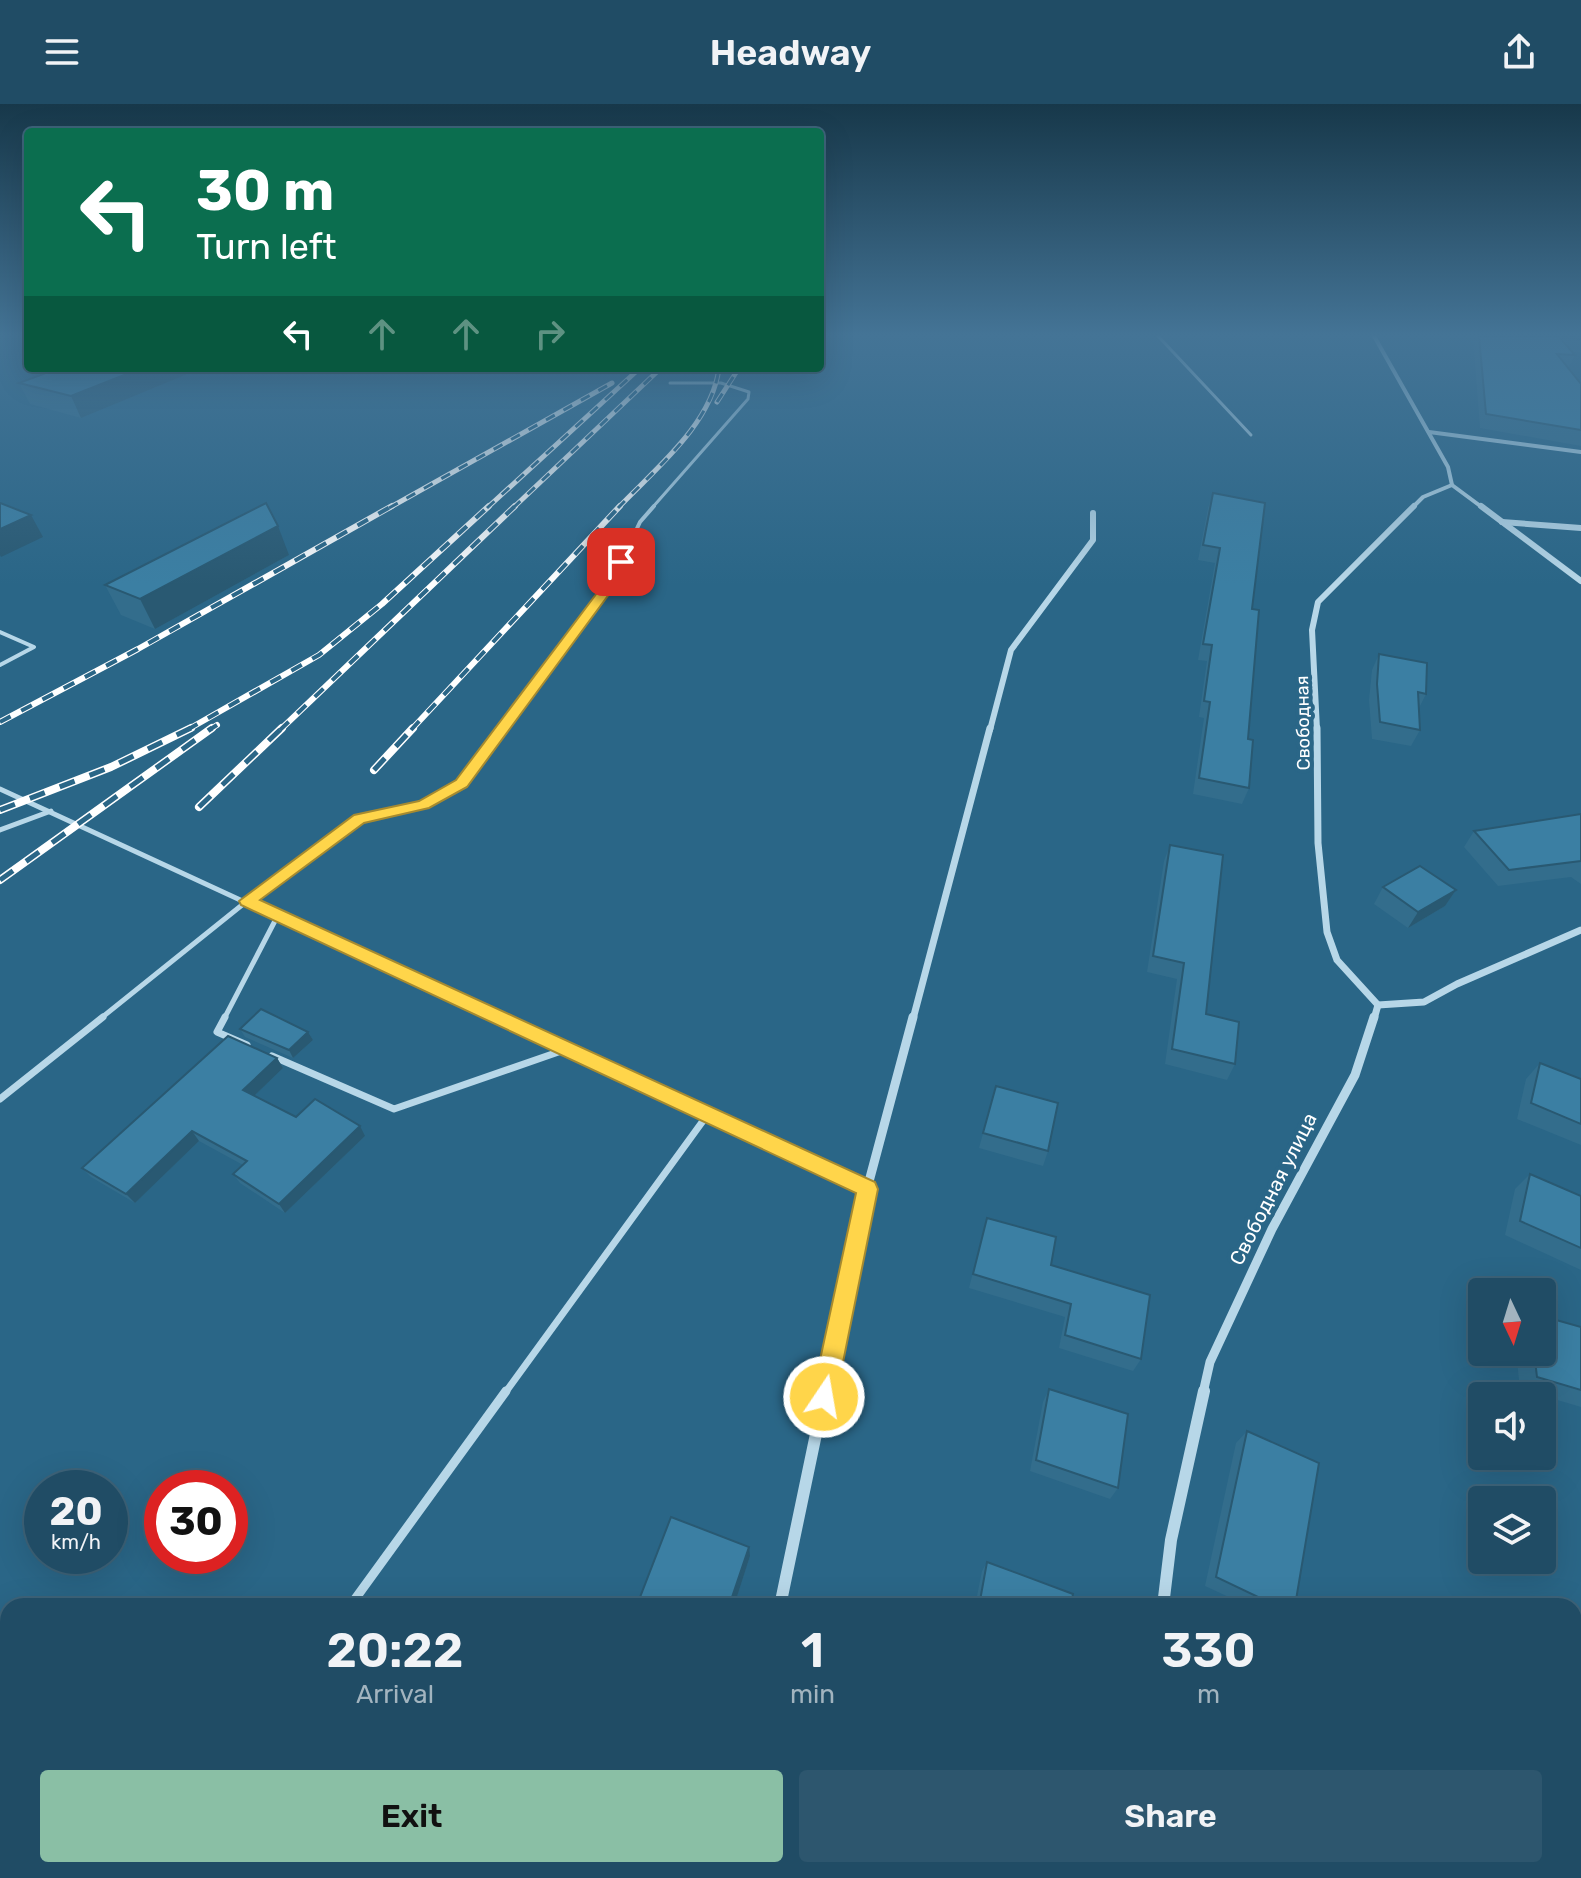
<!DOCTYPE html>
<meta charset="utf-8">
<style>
:root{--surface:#204c65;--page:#2d566e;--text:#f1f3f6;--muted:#a2b4bf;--line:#3d6379;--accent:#8abfa5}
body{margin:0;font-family:Rubik,sans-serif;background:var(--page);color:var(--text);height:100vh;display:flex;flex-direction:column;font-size:30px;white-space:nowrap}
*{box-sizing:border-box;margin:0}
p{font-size:26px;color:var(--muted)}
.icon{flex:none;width:44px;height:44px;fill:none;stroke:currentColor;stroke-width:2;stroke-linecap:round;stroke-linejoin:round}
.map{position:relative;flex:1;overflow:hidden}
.sheet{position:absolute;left:0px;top:1494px;width:1582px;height:280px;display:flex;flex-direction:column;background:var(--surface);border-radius:24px 24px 0 0;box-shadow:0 8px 32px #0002,0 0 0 2px var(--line)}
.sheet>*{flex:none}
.top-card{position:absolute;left:24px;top:24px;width:800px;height:244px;border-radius:8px;box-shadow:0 8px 32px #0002,0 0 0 2px var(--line);background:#0b6e4f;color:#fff;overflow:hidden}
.needle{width:52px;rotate:176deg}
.fabs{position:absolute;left:1468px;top:1174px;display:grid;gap:16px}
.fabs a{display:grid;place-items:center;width:88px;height:88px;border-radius:8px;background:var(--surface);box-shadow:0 8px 32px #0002,0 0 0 2px var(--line);font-size:40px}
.speed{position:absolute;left:24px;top:1366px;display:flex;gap:16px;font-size:40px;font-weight:700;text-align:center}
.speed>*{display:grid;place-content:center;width:104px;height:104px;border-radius:50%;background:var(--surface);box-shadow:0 8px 32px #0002,0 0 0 2px var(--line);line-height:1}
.speed small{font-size:20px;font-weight:400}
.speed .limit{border:12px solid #d22;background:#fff;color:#111}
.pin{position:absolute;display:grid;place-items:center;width:68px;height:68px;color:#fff;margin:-34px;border-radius:16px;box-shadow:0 4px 12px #0006}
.me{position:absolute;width:88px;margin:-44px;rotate:12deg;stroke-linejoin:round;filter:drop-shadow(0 0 6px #0008)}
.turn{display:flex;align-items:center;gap:28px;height:168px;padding:0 40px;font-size:36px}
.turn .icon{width:104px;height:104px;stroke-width:2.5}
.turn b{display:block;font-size:56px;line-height:68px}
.lanes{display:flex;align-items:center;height:76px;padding:0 40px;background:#0003;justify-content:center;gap:40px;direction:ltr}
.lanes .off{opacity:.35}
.eta{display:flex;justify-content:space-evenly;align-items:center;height:136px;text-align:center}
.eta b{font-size:48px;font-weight:600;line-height:56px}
.action{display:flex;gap:16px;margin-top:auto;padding:16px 40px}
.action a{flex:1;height:92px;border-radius:8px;background:var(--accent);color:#111;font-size:32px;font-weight:600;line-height:92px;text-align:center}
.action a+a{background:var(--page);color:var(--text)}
header{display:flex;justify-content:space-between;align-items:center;height:104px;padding:0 40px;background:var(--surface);font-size:36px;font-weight:600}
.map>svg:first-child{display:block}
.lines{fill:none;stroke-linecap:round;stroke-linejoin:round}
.lane-far4{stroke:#b7d7e8;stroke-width:3}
.lane-far3{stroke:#b7d7e8;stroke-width:4}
.lane-far2{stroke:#b7d7e8;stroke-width:5}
.lane-far1{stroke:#b7d7e8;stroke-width:7}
.lane{stroke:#b7d7e8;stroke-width:9}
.street-far4{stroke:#b7d7e8;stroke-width:4}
.street-far3{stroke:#b7d7e8;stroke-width:6}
.street-far2{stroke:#b7d7e8;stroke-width:7}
.street-far1{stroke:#b7d7e8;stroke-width:9}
.street{stroke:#b7d7e8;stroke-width:12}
.rail-far2-casing{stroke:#fff;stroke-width:5}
.rail-far1-casing{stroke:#fff;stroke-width:6}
.rail-casing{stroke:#fff;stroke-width:8}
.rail-far2{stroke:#2a6687;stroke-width:3;stroke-dasharray:10;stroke-linecap:butt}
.rail-far1{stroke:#2a6687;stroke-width:4;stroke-dasharray:12;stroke-linecap:butt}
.rail{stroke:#2a6687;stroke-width:5;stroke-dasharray:16;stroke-linecap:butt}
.wall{fill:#336d8c}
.shaded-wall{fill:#295972}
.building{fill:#3b7fa3;stroke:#295972;stroke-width:2}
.route{fill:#ffd54a;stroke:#a68a30;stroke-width:2}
.labels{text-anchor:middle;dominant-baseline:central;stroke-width:8;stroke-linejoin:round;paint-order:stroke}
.far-street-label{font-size:18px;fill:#fff;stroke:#2a6687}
.street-label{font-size:20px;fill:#fff;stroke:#2a6687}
</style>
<header><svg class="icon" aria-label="menu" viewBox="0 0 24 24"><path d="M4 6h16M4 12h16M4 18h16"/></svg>Headway<svg class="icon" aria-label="share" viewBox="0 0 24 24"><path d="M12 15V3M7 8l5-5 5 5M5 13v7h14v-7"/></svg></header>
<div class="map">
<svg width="1581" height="1774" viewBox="0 0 1581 1774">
<rect width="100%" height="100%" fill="#2a6687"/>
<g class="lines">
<!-- lane-far4 -->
<g class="lane-far4">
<path d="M1158,232L1251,331"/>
<path d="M652,404L748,295L749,288L721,279H670"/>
</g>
<!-- lane-far3 -->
<g class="lane-far3">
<path d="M0,528L34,543L0,561"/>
<path d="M501,626L612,478L640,418L654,402"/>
</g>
<!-- lane-far2 -->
<g class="lane-far2">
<path d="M0,685L498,915"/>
<path d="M0,726L51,707"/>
<path d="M100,915L247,797L359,715L423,701L461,680L503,624"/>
<path d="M224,915L278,811"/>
</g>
<!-- lane-far1 -->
<g class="lane-far1">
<path d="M225,913L217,928L247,941"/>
<path d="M494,913L867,1085"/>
<path d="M272,952L394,1005L567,945"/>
<path d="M0,995L103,913"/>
<path d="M505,1289L708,1010"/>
</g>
<!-- lane -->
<g class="lane">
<path d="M350,1502L506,1287"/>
<path d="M152,1774L158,1766"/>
<path d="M742,1774L743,1766"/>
</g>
<!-- street-far4 -->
<g class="street-far4">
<path d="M1374,232L1448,363L1452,381L1483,404"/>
<path d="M1429,328L1581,348"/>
<path d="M1412,404L1423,393L1452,381"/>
</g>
<!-- street-far3 -->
<g class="street-far3">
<path d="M1481,402L1581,477"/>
<path d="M1502,418L1581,424"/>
<path d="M990,626L1011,546L1093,436V409"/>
<path d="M1317,626L1312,526L1318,498L1414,402"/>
</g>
<!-- street-far2 -->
<g class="street-far2">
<path d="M1317,624L1318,739L1327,828L1337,856L1378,901"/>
<path d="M1378,901L1424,898L1457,880L1581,826"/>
<path d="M913,915L990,624"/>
<path d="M1374,915L1378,901"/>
</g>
<!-- street-far1 -->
<g class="street-far1">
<path d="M824,1289L867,1085L913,913"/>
<path d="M1203,1289L1210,1258L1272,1125L1355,971L1374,913"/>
</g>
<!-- street -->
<g class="street">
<path d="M780,1502L825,1287"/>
<path d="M1163,1502L1171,1436L1204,1287"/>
<path d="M1121,1766L1138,1774"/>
</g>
<defs>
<g id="rail-far2">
<path d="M717,298L739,264"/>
<path d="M389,404L612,279"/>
<path d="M487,404L640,264"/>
<path d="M513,404L661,264"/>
<path d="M618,404C655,365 712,320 719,264"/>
</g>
<g id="rail-far1">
<path d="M0,618L138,545L392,402"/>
<path d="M187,626L319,551L382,500L489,402"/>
<path d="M209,626L217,621"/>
<path d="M280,626L515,402"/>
<path d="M411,626L620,402"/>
</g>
<g id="rail">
<path d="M374,666L413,624"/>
<path d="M199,703L282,624"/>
<path d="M0,706L111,663L191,624"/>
<path d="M0,776L212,624"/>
</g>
</defs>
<!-- rail-far2 casing -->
<use href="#rail-far2" class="rail-far2-casing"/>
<!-- rail-far1 casing -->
<use href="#rail-far1" class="rail-far1-casing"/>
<!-- rail casing -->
<use href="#rail" class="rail-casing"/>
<!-- rail-far2 -->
<use href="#rail-far2" class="rail-far2"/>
<!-- rail-far1 -->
<use href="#rail-far1" class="rail-far1"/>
<!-- rail -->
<use href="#rail" class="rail"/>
</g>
<!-- wall -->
<g class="wall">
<path d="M1470,232H1581V248H1572L1575,251L1568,264L1581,280V342L1480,324L1473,233Z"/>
<path d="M59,264H202L81,314L30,300L19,279Z"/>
<path d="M1213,389L1252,505L1248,635L1249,684L1242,700L1193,690L1204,614L1199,613L1207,557L1198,556L1215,459L1198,456L1208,404Z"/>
<path d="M289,451L155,525L121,511L105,481Z"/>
<path d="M1379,550L1426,590L1419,604L1420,626L1411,642L1372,635L1369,596L1372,566Z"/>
<path d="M1581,710V780L1571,773L1498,782L1464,743L1474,727Z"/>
<path d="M1170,741L1206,910L1235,960L1227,976L1165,960L1177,875L1147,868L1164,757Z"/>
<path d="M1383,783L1456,786L1445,802L1408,824L1374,800Z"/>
<path d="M240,925L308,928L313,936L293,954L245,933Z"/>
<path d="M277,954L283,964L254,992L296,1013L365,1032L285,1109L240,1079L233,1070L243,1061L199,1037L135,1099L91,1073L82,1064Z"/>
<path d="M1540,959L1581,975V1041L1517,1015L1526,975Z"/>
<path d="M996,982L1048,1047L1043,1062L979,1044Z"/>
<path d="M1530,1070L1581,1092V1166L1505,1131L1515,1085Z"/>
<path d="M987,1114L1051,1161L1141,1255L1133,1267L1059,1244L1065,1213L969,1184Z"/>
<path d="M1581,1223V1303L1520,1285L1516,1248H1542Z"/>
<path d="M1049,1285L1118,1384L1110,1395L1030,1367L1043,1298Z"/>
<path d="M1247,1327L1295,1502H1248L1205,1482L1236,1339Z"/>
<path d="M750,1452L734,1502H642L639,1496Z"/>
<path d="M987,1458L1071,1502H975L982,1467Z"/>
<path d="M1284,1766H1373L1369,1774H1293Z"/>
</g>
<!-- shaded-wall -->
<g class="shaded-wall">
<path d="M142,264H202L81,314L71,292Z"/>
<path d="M31,411L43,433L1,453L0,451V425Z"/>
<path d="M278,422L289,451L155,525L140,495Z"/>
<path d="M1456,786L1445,802L1408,824L1418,808Z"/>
<path d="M308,928L313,936L293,954L289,946Z"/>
<path d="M277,954L283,964L250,996L243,986Z"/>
<path d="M360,1022L365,1032L285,1109L279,1100Z"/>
<path d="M192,1027L199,1037L135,1099L126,1090Z"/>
<path d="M749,1443L750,1452L734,1502H729Z"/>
</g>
<!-- building -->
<g class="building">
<path d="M1479,232H1581V235L1559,233L1575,251L1557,250L1581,280V326L1486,310Z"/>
<path d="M59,264H142L71,292L19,279Z"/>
<path d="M1213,389L1265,399L1252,505L1259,506L1248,635L1253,636L1249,684L1199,674L1210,598L1204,597L1212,541L1203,540L1220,444L1203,441Z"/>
<path d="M0,399L31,411L0,425Z"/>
<path d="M266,399L278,422L140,495L105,481Z"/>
<path d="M1379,550L1427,559L1426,590L1418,588L1420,626L1380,618L1377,580Z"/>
<path d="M1581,710V757L1509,766L1474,727Z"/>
<path d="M1170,741L1223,751L1206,910L1239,918L1235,960L1172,945L1184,859L1153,852Z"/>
<path d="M1420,762L1456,786L1418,808L1383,783Z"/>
<path d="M261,905L308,928L289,946L240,925Z"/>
<path d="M228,932L277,954L243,986L296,1013L315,995L360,1022L279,1100L233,1070L247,1057L192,1027L126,1090L82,1064Z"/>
<path d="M1540,959L1581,975V1020L1531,999Z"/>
<path d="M996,982L1058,999L1048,1047L983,1029Z"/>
<path d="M1530,1070L1581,1092V1144L1520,1117Z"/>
<path d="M987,1114L1056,1133L1051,1161L1150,1191L1141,1255L1065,1231L1071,1200L973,1170Z"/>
<path d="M1542,1212L1581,1223V1286L1537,1273L1534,1248H1542Z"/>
<path d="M1049,1285L1128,1310L1118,1384L1036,1356Z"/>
<path d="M1247,1327L1319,1359L1295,1502H1277L1216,1473Z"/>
<path d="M671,1413L749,1443L729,1502H655L639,1496Z"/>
<path d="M987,1458L1073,1490L1071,1502H979Z"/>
<path d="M1301,1766H1373L1369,1774H1309Z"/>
</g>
<!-- sky -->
<linearGradient id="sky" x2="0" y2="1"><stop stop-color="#17384a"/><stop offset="0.48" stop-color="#447496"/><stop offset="1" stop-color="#447496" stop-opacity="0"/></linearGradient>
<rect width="1581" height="481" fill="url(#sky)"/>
<!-- route -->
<path class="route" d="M621,454L627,458L618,478L467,683L429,704L364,719L260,796L875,1078L878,1085L836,1293L832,1302L824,1306L815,1302L812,1293L856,1089L241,801L239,797L354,711L419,697L456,676L606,477L617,455Z"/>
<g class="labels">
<!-- far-street labels -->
<g class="far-street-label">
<text transform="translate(1303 619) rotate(-91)">Свободная</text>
</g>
<!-- street labels -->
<g class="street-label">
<text transform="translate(1273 1085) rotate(-63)">Свободная улица</text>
</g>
</g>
</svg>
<div class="fabs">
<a><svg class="needle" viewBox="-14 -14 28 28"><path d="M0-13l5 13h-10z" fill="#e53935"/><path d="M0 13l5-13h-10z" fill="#a2b4bf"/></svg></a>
<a><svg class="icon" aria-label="sound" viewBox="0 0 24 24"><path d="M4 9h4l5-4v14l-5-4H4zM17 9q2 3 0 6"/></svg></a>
<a><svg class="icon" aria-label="layers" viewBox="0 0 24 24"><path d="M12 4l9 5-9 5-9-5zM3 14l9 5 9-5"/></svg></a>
</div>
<div class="speed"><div>20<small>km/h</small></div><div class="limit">30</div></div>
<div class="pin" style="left:621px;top:458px;background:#d93025"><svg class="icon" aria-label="arrive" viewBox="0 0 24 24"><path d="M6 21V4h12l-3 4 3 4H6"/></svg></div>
<svg class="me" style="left:824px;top:1293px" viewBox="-20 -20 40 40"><circle r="17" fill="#ffd54a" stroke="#fff" stroke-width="3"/><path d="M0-11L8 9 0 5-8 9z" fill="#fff"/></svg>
<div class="top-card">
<div class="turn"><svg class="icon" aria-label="left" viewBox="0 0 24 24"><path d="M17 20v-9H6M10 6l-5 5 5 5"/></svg><div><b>30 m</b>Turn left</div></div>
<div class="lanes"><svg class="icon" aria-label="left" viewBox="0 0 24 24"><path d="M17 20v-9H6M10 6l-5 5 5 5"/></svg><svg class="icon off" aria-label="ahead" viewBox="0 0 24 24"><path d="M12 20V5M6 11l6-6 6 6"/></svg><svg class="icon off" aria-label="ahead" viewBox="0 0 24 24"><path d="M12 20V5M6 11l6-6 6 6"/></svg><svg class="icon off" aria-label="right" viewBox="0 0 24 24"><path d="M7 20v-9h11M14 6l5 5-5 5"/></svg></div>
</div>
<section class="sheet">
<div class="eta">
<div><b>20:22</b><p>Arrival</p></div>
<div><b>1</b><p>min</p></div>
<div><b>330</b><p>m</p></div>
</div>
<div class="action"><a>Exit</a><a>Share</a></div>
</section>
</div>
